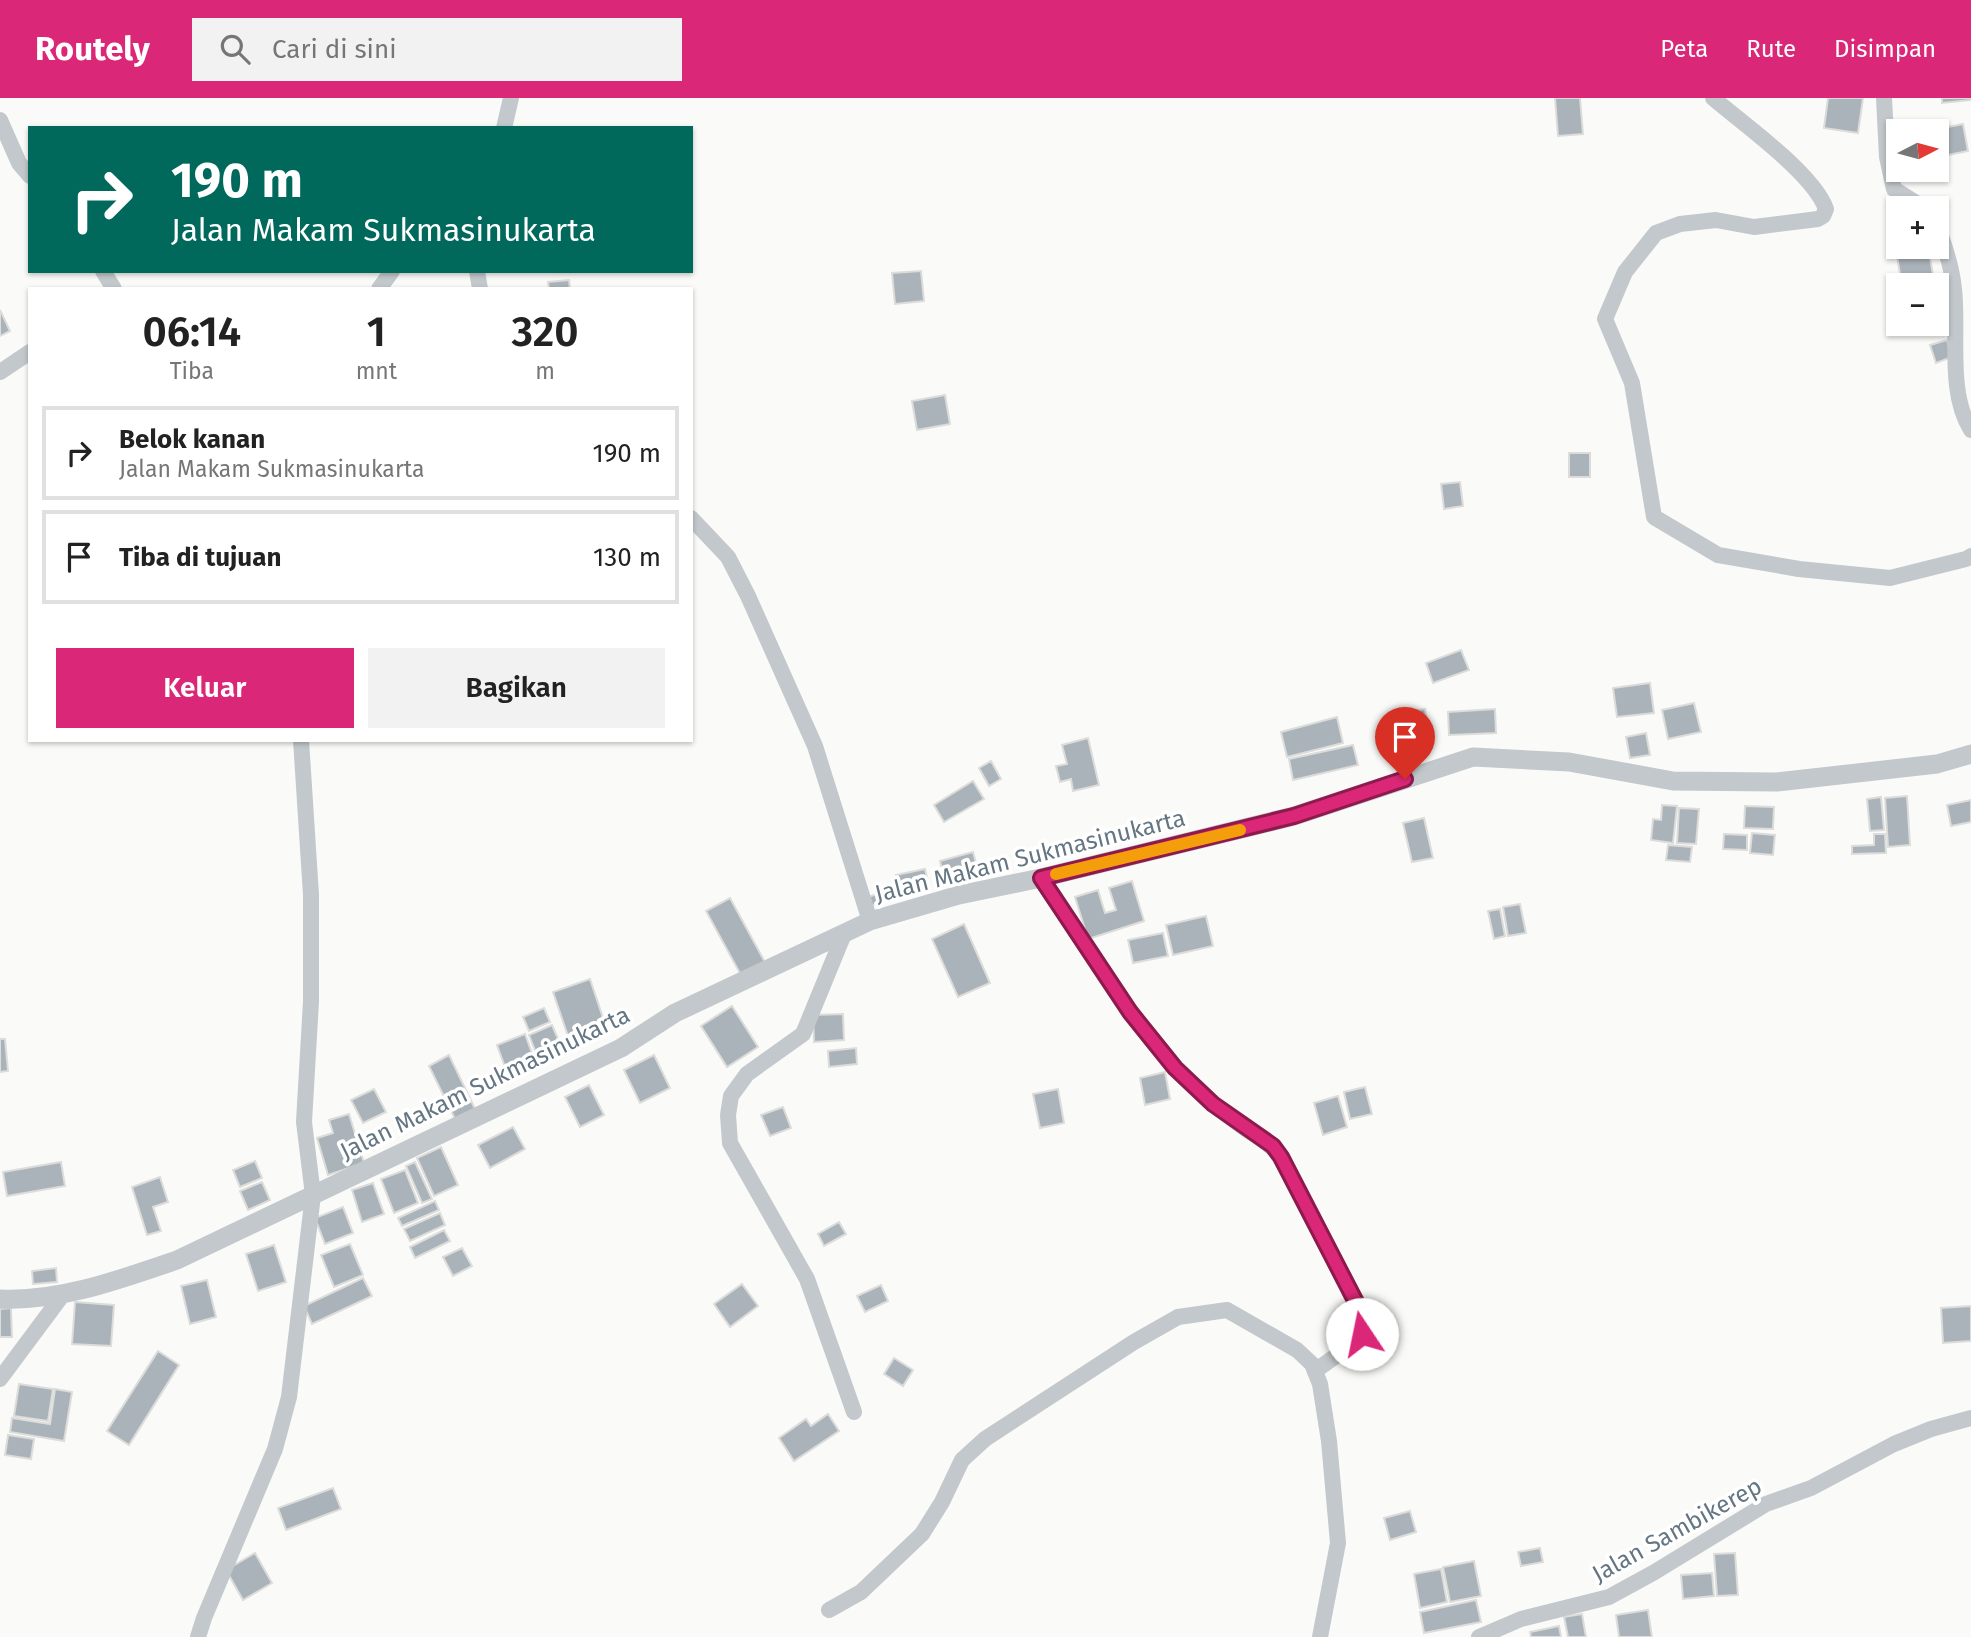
<!DOCTYPE html>
<html lang="id">
<meta charset="utf-8">
<style>
:root{--surface:#fff;--page:#f2f2f2;--text:#222;--muted:#767676;--line:#e0e0e0;--accent:#db2777}
body{margin:0;font-family:"Fira Sans",sans-serif;background:var(--page);color:var(--text);height:100vh;display:flex;flex-direction:column;font-size:26px;white-space:nowrap}
*{box-sizing:border-box;margin:0}
p{font-size:23px;color:var(--muted)}
.icon{flex:none;width:38px;height:38px;fill:none;stroke:currentColor;stroke-width:2;stroke-linecap:round;stroke-linejoin:round}
.map{position:relative;flex:1;overflow:hidden}
.details{position:absolute;left:28px;top:189px;width:665px;height:455px;display:flex;flex-direction:column;background:var(--surface);border-radius:0px;box-shadow:0 2px 5px #0004}
.details>*{flex:none}
.hud{position:absolute;left:28px;top:28px;width:665px;height:147px;border-radius:0px;box-shadow:0 2px 5px #0004;background:#00695c;color:#fff;overflow:hidden}
.needle{width:46px;rotate:84deg}
.buttons{position:absolute;left:1886px;top:21px;display:grid;gap:14px}
.buttons a{display:grid;place-items:center;width:63px;height:63px;border-radius:0px;background:var(--surface);box-shadow:0 2px 5px #0004;font-size:35px}
.pin{position:absolute;display:grid;place-items:center;width:60px;height:60px;color:#fff;margin:-72px -30px;border-radius:50% 50% 50% 0;rotate:-45deg;box-shadow:0 0 7px #0007}
.pin .icon{rotate:45deg}
.me{position:absolute;width:77px;margin:-38px;rotate:349deg;stroke-linejoin:round;filter:drop-shadow(0 0 5px #0008)}
.turn{display:flex;align-items:center;gap:24px;height:147px;padding:0 28px;font-size:32px}
.turn .icon{width:91px;height:91px;stroke-width:2.5}
.turn b{display:block;font-size:49px;line-height:60px}
.eta{display:flex;justify-content:space-evenly;align-items:center;height:119px;text-align:center}
.eta b{font-size:42px;font-weight:600;line-height:49px}
.primary-button{display:flex;gap:14px;margin-top:auto;padding:14px 28px}
.primary-button a{flex:1;height:80px;border-radius:0px;background:var(--accent);color:#fff;font-size:28px;font-weight:600;line-height:80px;text-align:center}
.primary-button a+a{background:var(--page);color:var(--text)}
ul{padding:0;list-style:none}
li{display:flex;align-items:center;gap:21px;height:94px;margin:0 14px 10px;padding:0 14px;border:4px solid var(--line);border-radius:0px}
li div{flex:1}
li b{display:block;font-size:26px}
li em{font-style:normal}
header{display:flex;align-items:center;gap:42px;box-sizing:border-box;height:98px;padding:0 35px;background:var(--accent);color:#fff}
header strong{font-size:33px}
nav{display:flex;gap:38px;margin-inline-start:auto;font-size:24px}
.search{width:490px;height:63px;background:var(--page);display:flex;align-items:center;gap:18px;box-sizing:border-box;padding:0 24px;border-radius:0px;color:var(--muted);font-size:26px}
.map>svg:first-child{display:block}
.building{fill:#aab3b9;stroke:#dcdcda;stroke-width:2}
.lines{fill:none;stroke-linecap:round;stroke-linejoin:round}
.minor{stroke:#c3c8cc;stroke-width:16}
.tertiary{stroke:#c3c8cc;stroke-width:19}
.route-casing{stroke:#8e194d;stroke-width:18}
.route{stroke:#db2777;stroke-width:12}
.slow{stroke:#f59e0b;stroke-width:12}
.labels{text-anchor:middle;dominant-baseline:central;stroke-width:7;stroke-linejoin:round;paint-order:stroke}
.street-label{font-size:24px;fill:#657683;stroke:#fff}
</style>
<header>
<strong>Routely</strong>
<div class="search"><svg class="icon" aria-label="search" viewBox="0 0 24 24"><circle cx="10" cy="10" r="6"/><path d="M15 15l6 6"/></svg>Cari di sini</div>
<nav><a>Peta</a><a>Rute</a><a>Disimpan</a></nav>
</header>
<div class="map">
<svg width="1971" height="1539" viewBox="0 0 1971 1539">
<rect width="100%" height="100%" fill="#fafaf8"/>
<!-- building -->
<g class="building">
<path d="M1555,0H1580L1583,36L1558,38Z"/>
<path d="M1828,0H1863L1858,35L1824,30Z"/>
<path d="M1942,0H1971V2L1942,5Z"/>
<path d="M1963,26L1968,53L1943,58L1938,31Z"/>
<path d="M1899,123V149H1896L1891,125Z"/>
<path d="M1917,149H1928L1934,182L1902,187L1896,153Z"/>
<path d="M921,173L924,203L895,206L892,175Z"/>
<path d="M569,182L570,191H549L548,184Z"/>
<path d="M0,212L10,233L0,238Z"/>
<path d="M1947,242L1952,259L1936,265L1930,247Z"/>
<path d="M945,297L950,326L917,332L912,303Z"/>
<rect x="1569" y="355" width="21" height="24"/>
<path d="M1460,384L1463,408L1444,411L1441,386Z"/>
<path d="M1461,552L1469,572L1433,585L1426,565Z"/>
<path d="M1650,585L1654,615L1617,619L1613,590Z"/>
<path d="M1694,605L1701,634L1668,641L1662,612Z"/>
<path d="M1425,611L1427,623L1399,627L1397,615Z"/>
<path d="M1495,611L1496,635L1449,637L1448,614Z"/>
<path d="M1337,619L1343,645L1287,659L1281,634Z"/>
<path d="M1426,625L1430,642L1403,647L1400,631Z"/>
<path d="M1646,635L1650,657L1630,660L1626,639Z"/>
<path d="M1088,640L1099,687L1073,693L1071,681L1060,684L1056,668L1067,666L1062,647Z"/>
<path d="M1353,647L1358,667L1293,682L1289,661Z"/>
<path d="M991,663L1001,681L989,688L979,670Z"/>
<path d="M973,683L984,701L944,724L934,707Z"/>
<path d="M1907,698L1910,747L1888,749L1885,700Z"/>
<path d="M1881,699L1884,732L1870,733L1867,701Z"/>
<path d="M1971,702V724L1951,728L1947,707Z"/>
<path d="M1662,707L1677,708L1673,745L1651,742L1653,721L1661,722Z"/>
<path d="M1745,708L1774,709L1773,731L1744,730Z"/>
<path d="M1679,710L1699,711L1696,746L1677,745Z"/>
<path d="M1424,720L1433,760L1412,764L1403,725Z"/>
<path d="M1752,735L1775,737L1773,757L1750,755Z"/>
<path d="M1724,736L1747,737V752L1723,751Z"/>
<path d="M1874,736H1885L1886,755L1852,756V748L1874,747Z"/>
<path d="M1668,747L1692,749L1690,764L1666,762Z"/>
<path d="M973,754L979,776L945,785L940,763Z"/>
<path d="M925,771L929,788L899,794L896,777Z"/>
<path d="M1132,783L1144,823L1088,841L1075,799L1098,792L1105,815L1116,812L1109,790Z"/>
<path d="M894,790L897,799L871,808L868,799Z"/>
<path d="M730,800L766,866L742,879L706,813Z"/>
<path d="M1520,806L1526,835L1508,838L1503,809Z"/>
<path d="M1500,811L1505,838L1494,841L1488,813Z"/>
<path d="M1206,818L1213,848L1173,857L1166,827Z"/>
<path d="M964,826L990,885L958,899L932,841Z"/>
<path d="M1163,835L1168,858L1133,865L1128,842Z"/>
<path d="M590,881L605,926L568,938L553,894Z"/>
<path d="M732,908L758,949L727,969L701,928Z"/>
<path d="M544,910L550,924L529,933L523,919Z"/>
<path d="M843,916L844,942L814,944L813,917Z"/>
<path d="M552,927L562,950L538,960L529,937Z"/>
<path d="M525,936L533,958L505,969L497,947Z"/>
<path d="M0,941H5L8,973L0,974Z"/>
<path d="M856,950L857,966L829,969L828,953Z"/>
<path d="M449,957L476,1013L456,1023L429,968Z"/>
<path d="M654,957L670,990L640,1005L624,972Z"/>
<path d="M1165,974L1170,1001L1145,1007L1140,980Z"/>
<path d="M589,987L604,1017L580,1029L565,999Z"/>
<path d="M1365,989L1372,1016L1350,1021L1344,994Z"/>
<path d="M374,991L386,1014L363,1025L351,1002Z"/>
<path d="M1058,991L1064,1025L1040,1030L1033,996Z"/>
<path d="M1338,998L1347,1029L1323,1037L1314,1005Z"/>
<path d="M783,1009L791,1030L770,1038L761,1017Z"/>
<path d="M349,1016L364,1065L328,1077L317,1040L333,1035L329,1022Z"/>
<path d="M513,1029L525,1051L490,1070L478,1047Z"/>
<path d="M441,1049L458,1087L434,1098L417,1060Z"/>
<path d="M255,1063L262,1080L240,1089L233,1072Z"/>
<path d="M61,1064L65,1088L7,1098L3,1074Z"/>
<path d="M415,1064L432,1101L422,1105L406,1068Z"/>
<path d="M405,1072L418,1105L394,1115L381,1081Z"/>
<path d="M160,1079L168,1104L153,1109L161,1133L147,1137L132,1089Z"/>
<path d="M262,1084L270,1102L248,1112L240,1093Z"/>
<path d="M373,1085L384,1116L362,1124L352,1092Z"/>
<path d="M435,1103L439,1112L402,1128L398,1120Z"/>
<path d="M343,1109L353,1135L325,1146L315,1120Z"/>
<path d="M440,1115L445,1127L410,1143L404,1131Z"/>
<path d="M839,1124L846,1136L824,1148L818,1136Z"/>
<path d="M444,1132L450,1143L415,1160L410,1149Z"/>
<path d="M350,1146L363,1177L334,1189L321,1157Z"/>
<path d="M274,1147L286,1184L258,1193L246,1156Z"/>
<path d="M462,1150L472,1168L453,1178L443,1159Z"/>
<path d="M56,1170L57,1184L33,1186L32,1173Z"/>
<path d="M363,1180L372,1198L312,1226L304,1208Z"/>
<path d="M207,1182L216,1219L190,1226L181,1188Z"/>
<path d="M742,1186L758,1208L730,1229L714,1206Z"/>
<path d="M881,1187L888,1203L865,1214L857,1198Z"/>
<path d="M75,1204L114,1207L111,1248L72,1246Z"/>
<path d="M1971,1208V1243L1943,1245L1941,1210Z"/>
<path d="M11,1210L12,1239H0V1211Z"/>
<path d="M158,1253L179,1267L129,1347L107,1333Z"/>
<path d="M894,1260L913,1272L903,1288L884,1276Z"/>
<path d="M19,1286L53,1291L48,1323L14,1318Z"/>
<path d="M55,1291L72,1294L64,1343L10,1334L12,1320L50,1326Z"/>
<path d="M828,1316L839,1333L794,1363L779,1340L806,1321L811,1328Z"/>
<path d="M8,1337L34,1341L31,1361L5,1357Z"/>
<path d="M333,1390L341,1411L286,1432L278,1410Z"/>
<path d="M1410,1413L1416,1434L1390,1442L1384,1420Z"/>
<path d="M1540,1450L1543,1464L1521,1468L1518,1454Z"/>
<path d="M255,1455L272,1485L243,1502L226,1472Z"/>
<path d="M1735,1455L1738,1497L1717,1498L1714,1456Z"/>
<path d="M1474,1463L1481,1498L1450,1504L1443,1469Z"/>
<path d="M1441,1471L1447,1504L1420,1510L1414,1476Z"/>
<path d="M1712,1475L1714,1498L1683,1501L1681,1477Z"/>
<path d="M1476,1502L1481,1524L1424,1535L1420,1514Z"/>
<path d="M1648,1512L1652,1539H1619L1616,1517Z"/>
<path d="M1582,1516L1586,1539H1568L1564,1519Z"/>
<path d="M1559,1528L1561,1539H1531L1530,1534Z"/>
</g>
<g class="lines">
<!-- minor -->
<g class="minor">
<path d="M1713,0C1743,26 1813,75 1826,111L1823,118L1818,121L1754,129L1716,122L1680,126L1656,135L1625,174L1605,221L1632,285L1654,419L1718,457L1799,471L1890,480L1966,461L1971,458"/>
<path d="M1884,0L1887,59L1894,91L1924,110"/>
<path d="M0,22L19,65L30,78"/>
<path d="M504,30L511,0"/>
<path d="M1937,127C1945,148 1952,169 1954,191C1959,235 1947,294 1971,332"/>
<path d="M103,173L114,191"/>
<path d="M477,173L480,191"/>
<path d="M379,191L392,173"/>
<path d="M0,274L30,254"/>
<path d="M691,420L728,459L748,498L815,648L870,823"/>
<path d="M1041,780C1083,843 1123,912 1174,969C1194,991 1219,1012 1243,1029C1257,1039 1270,1045 1281,1059L1358,1210L1363,1225L1358,1242L1315,1273"/>
<path d="M844,836L803,936L747,976L731,998L728,1017L730,1045L807,1181L854,1314"/>
<path d="M0,1281L64,1195"/>
<path d="M829,1512L861,1494L922,1436L942,1404L962,1362L985,1341L1134,1244L1178,1219L1227,1212L1297,1252L1312,1266L1320,1286L1329,1343L1338,1445L1320,1539"/>
<path d="M198,1539L204,1520L275,1351L289,1299L313,1097L304,1024L311,903V797L301,642"/>
<path d="M1479,1539L1521,1521L1609,1499L1653,1475L1766,1406L1811,1390L1894,1346L1931,1331L1971,1320"/>
</g>
<!-- tertiary -->
<path class="tertiary" d="M0,1201C60,1204 121,1181 177,1162L621,950L675,915L870,823L959,797L1041,780L1294,718L1473,659L1569,664L1673,683L1777,684L1937,666L1971,656"/>
</g>
<g class="lines">
<defs>
<path id="route" d="M1362,1236L1363,1226L1359,1210L1281,1059L1273,1048L1213,1006L1175,970L1130,914L1041,780L1294,718L1405,681"/>
</defs>
<!-- route casing -->
<use href="#route" class="route-casing"/>
<!-- route -->
<use href="#route" class="route"/>
<!-- slow -->
<path class="slow" d="M1056,776L1240,732"/>
</g>
<g class="labels">
<!-- street labels -->
<g class="street-label">
<text transform="translate(1030 758) rotate(-14)">Jalan Makam Sukmasinukarta</text>
<text transform="translate(485 985) rotate(-26)">Jalan Makam Sukmasinukarta</text>
<text transform="translate(1677 1432) rotate(-29)">Jalan Sambikerep</text>
</g>
</g>
</svg>
<div class="buttons">
<a><svg class="needle" viewBox="-14 -14 28 28"><path d="M0-13l5 13h-10z" fill="#e53935"/><path d="M0 13l5-13h-10z" fill="#767676"/></svg></a>
<a>+</a>
<a>−</a>
</div>
<div class="pin" style="left:1405px;top:681px;background:#d93025"><svg class="icon" aria-label="arrive" viewBox="0 0 24 24"><path d="M6 21V4h12l-3 4 3 4H6"/></svg></div>
<svg class="me" style="left:1362px;top:1236px" viewBox="-20 -20 40 40"><circle r="19" fill="#fff"/><path d="M0-13L10 11 0 6-10 11z" fill="#db2777"/></svg>
<div class="hud">
<div class="turn"><svg class="icon" aria-label="right" viewBox="0 0 24 24"><path d="M7 20v-9h11M14 6l5 5-5 5"/></svg><div><b>190 m</b>Jalan Makam Sukmasinukarta</div></div>
</div>
<section class="details">
<div class="eta">
<div><b>06:14</b><p>Tiba</p></div>
<div><b>1</b><p>mnt</p></div>
<div><b>320</b><p>m</p></div>
</div>
<ul>
<li><svg class="icon" aria-label="right" viewBox="0 0 24 24"><path d="M7 20v-9h11M14 6l5 5-5 5"/></svg><div><b>Belok kanan</b><p>Jalan Makam Sukmasinukarta</p></div><em>190 m</em></li>
<li><svg class="icon" aria-label="arrive" viewBox="0 0 24 24"><path d="M6 21V4h12l-3 4 3 4H6"/></svg><div><b>Tiba di tujuan</b></div><em>130 m</em></li>
</ul>
<div class="primary-button"><a>Keluar</a><a>Bagikan</a></div>
</section>
</div>
